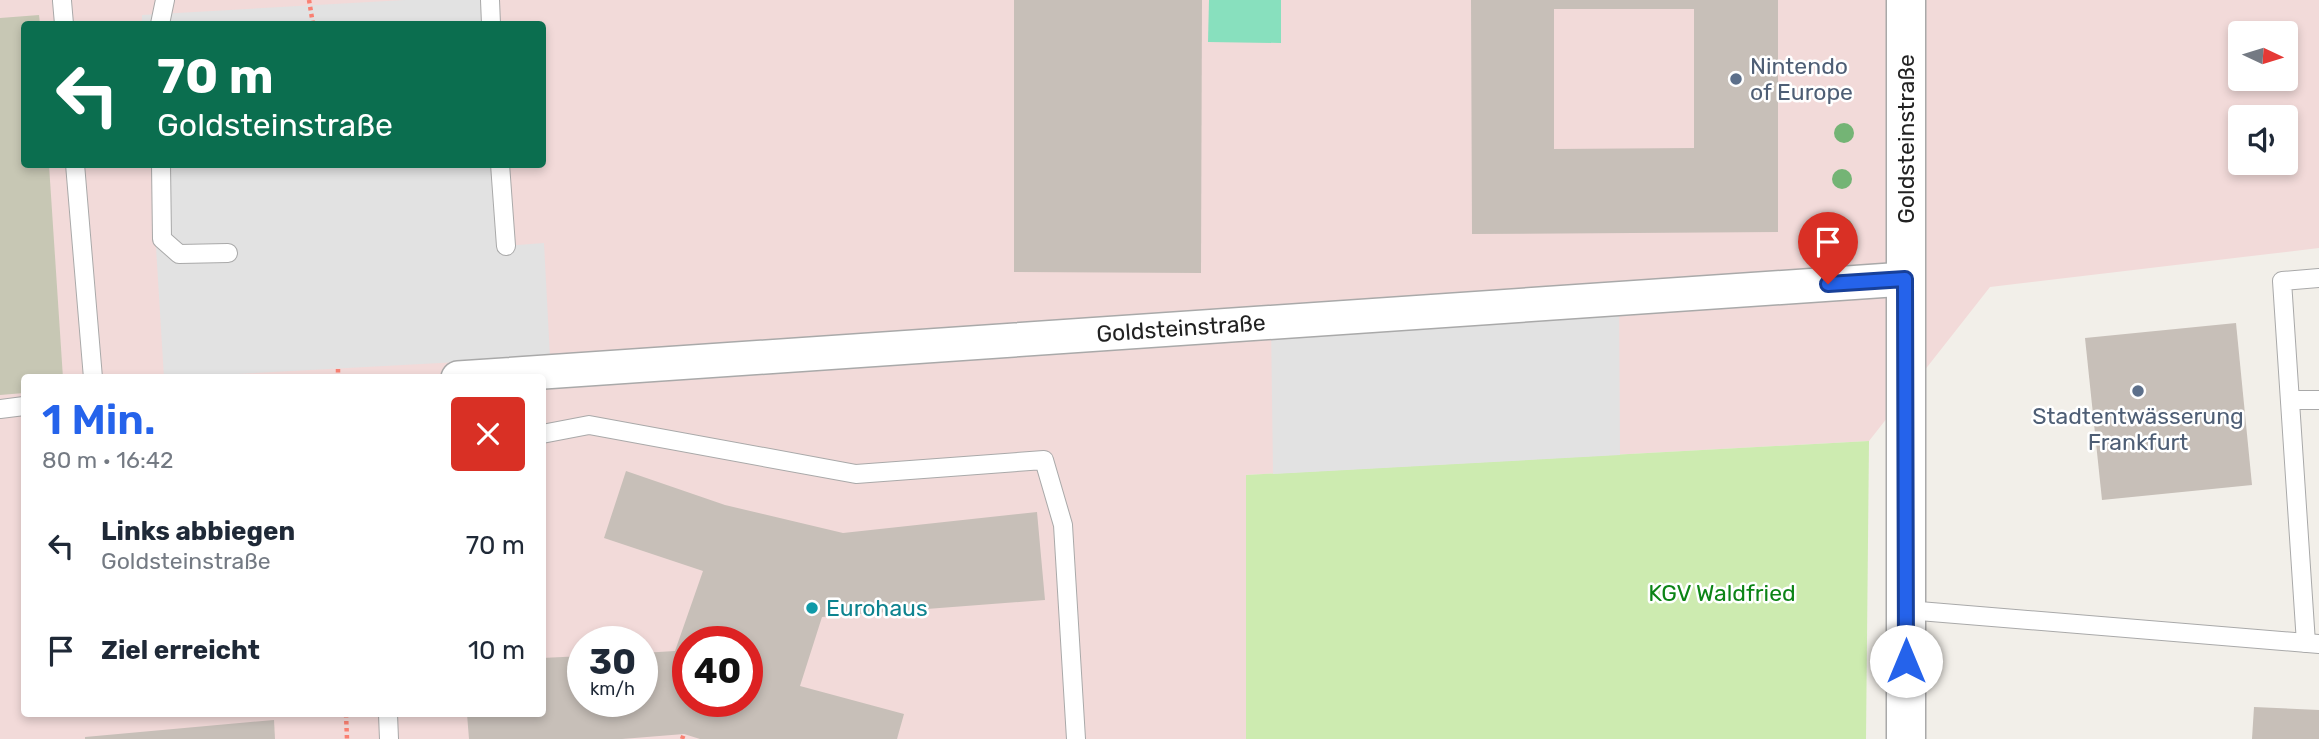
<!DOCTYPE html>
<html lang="de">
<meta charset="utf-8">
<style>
:root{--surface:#fff;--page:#f2f2f3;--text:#1f2937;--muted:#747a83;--accent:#2563eb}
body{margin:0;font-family:Rubik,sans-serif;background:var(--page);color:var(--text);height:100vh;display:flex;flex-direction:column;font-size:26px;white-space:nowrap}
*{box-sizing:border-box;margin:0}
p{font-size:23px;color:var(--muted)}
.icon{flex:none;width:38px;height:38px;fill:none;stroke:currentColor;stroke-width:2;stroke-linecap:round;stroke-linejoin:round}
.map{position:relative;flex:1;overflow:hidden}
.panel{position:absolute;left:21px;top:374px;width:525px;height:343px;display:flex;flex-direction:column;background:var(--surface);border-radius:7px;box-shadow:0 4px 10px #0003}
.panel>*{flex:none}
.banner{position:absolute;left:21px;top:21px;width:525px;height:147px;border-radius:7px;box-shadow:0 4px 10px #0003;background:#0b6e4f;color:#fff;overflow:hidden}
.needle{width:46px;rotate:94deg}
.buttons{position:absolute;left:2228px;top:21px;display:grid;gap:14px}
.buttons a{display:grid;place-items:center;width:70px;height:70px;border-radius:7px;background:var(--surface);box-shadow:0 4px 10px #0003;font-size:35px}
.speed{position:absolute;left:567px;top:626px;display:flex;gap:14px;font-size:35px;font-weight:700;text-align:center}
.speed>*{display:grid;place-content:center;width:91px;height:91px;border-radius:50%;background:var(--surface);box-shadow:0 4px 10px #0003;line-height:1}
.speed small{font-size:18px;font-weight:400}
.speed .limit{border:10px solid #d22;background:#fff;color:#111}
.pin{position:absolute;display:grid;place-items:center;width:60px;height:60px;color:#fff;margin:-72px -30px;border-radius:50% 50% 50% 0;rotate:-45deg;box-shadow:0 0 7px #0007}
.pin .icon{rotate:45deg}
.me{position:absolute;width:77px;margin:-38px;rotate:0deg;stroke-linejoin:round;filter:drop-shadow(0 0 5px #0008)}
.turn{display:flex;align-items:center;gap:24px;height:147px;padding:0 21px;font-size:32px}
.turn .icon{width:91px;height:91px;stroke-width:2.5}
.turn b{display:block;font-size:49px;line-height:60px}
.round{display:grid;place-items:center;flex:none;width:74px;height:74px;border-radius:7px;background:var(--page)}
.headline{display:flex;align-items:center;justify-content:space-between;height:119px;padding:0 21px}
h1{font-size:42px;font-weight:600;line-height:52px;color:var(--accent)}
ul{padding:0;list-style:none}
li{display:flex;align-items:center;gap:21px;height:105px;padding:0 21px}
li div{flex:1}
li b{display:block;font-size:26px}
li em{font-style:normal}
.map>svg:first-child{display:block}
.commercial{fill:#f2dad9;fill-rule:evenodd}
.construction{fill:#c7c7b4}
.grass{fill:#cdebb0}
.pitch{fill:#88e0be}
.parking{fill:#e2e2e2}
.building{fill:#c7bfb8;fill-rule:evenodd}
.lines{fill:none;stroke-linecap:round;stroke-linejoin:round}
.service-casing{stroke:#a9a9a9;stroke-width:20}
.minor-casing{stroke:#a9a9a9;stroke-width:36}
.tertiary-casing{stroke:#a9a9a9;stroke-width:41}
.path{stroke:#fa8072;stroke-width:4.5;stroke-dasharray:3.5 3.5;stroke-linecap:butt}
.service{stroke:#fff;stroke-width:18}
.minor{stroke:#fff;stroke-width:33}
.tertiary{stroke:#fff;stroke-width:38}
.tree{fill:#74b475}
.route-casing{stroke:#184099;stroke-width:18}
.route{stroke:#2563eb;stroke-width:12}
.service-dot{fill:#5c6f8a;stroke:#fff;stroke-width:2.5}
.culture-dot{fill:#0f9aa8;stroke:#fff;stroke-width:2.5}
.labels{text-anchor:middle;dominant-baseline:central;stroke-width:5;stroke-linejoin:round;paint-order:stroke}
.service-label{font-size:23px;fill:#4e5e75;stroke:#fff;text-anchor:start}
.street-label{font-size:23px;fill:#222;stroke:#fff}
.park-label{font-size:23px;fill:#0c8416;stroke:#fff}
.culture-label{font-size:23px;fill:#0d838f;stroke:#fff;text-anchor:start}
</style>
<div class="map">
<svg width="2319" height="739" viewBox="0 0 2319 739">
<rect width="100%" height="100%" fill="#f2efe9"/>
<!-- commercial -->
<path class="commercial" d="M0,0H2319V248L1990,287L1869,441L1246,475V739H0ZM24,24H542V164H24ZM2240,33H2286V79H2240ZM2240,117H2286V163H2240ZM24,378H542V714H24ZM583,642H642V702H583ZM688,642H747V702H688Z"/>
<!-- construction -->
<path class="construction" d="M39,15L40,24H24V164L49,165L63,378H24V393L0,395V18Z"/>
<!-- grass -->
<path class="grass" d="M1869,441L1866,739H1246V475Z"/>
<!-- pitch -->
<path class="pitch" d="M1209,0H1281V43L1208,42Z"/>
<!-- parking -->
<g class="parking">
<path d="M405,0H496L497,24H142V15Z"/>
<path d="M151,165H503L506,246L544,243L550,357L164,378Z"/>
<path d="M1619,298L1620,455L1273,474L1271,322Z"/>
</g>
<!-- building -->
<g class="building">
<path d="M1014,0H1202L1201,273L1014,272Z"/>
<path d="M1471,0H1778V232L1472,234ZM1554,9H1694V148L1554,149Z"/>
<path d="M2236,323L2252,485L2102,500L2085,338Z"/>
<path d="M626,471L725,505L843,533L1037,512L1045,600L822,617L800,686L904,714L897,739H700L684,734L622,739H469L467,714H542V658L583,656V702H642V653L675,651L703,571L604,538ZM688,642H747V702H688Z"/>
<path d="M2254,707L2319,710V739H2252Z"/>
<path d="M274,720L275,739H85V737Z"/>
</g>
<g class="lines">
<defs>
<g id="service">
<path d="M490,0L491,24"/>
<path d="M62,1L64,24"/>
<path d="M160,24L165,0"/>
<path d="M75,164L93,378"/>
<path d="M161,164L162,239L179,254L228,253"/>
<path d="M500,164L506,246"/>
<path d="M2290,400H2319"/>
<path d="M0,409L24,406"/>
<path d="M542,434L589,425L856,474L1044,460L1063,525L1076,739"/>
<path d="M1907,610L2319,644"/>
<path d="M2306,643L2282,281L2319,278"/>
<path d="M388,714L389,739"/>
</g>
<path id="minor" d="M458,378L1905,279"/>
<path id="tertiary" d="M1906,739V0"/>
</defs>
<!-- service casing -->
<use href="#service" class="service-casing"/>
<!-- minor casing -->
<use href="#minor" class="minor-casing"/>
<!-- tertiary casing -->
<use href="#tertiary" class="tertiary-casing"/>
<!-- path -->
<g class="path">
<path d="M309,0L313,24"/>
<path d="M338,369V378"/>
<path d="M346,714L347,739"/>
<path d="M682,739L684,734"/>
</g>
<!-- service -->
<use href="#service" class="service"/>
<!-- minor -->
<use href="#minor" class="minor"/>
<!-- tertiary -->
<use href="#tertiary" class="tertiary"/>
</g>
<!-- trees -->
<g class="tree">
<circle cx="1844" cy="133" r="10"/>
<circle cx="1842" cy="179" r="10"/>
<circle cx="1843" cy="228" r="10"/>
</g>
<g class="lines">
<defs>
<path id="route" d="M1828,284L1905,279L1906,661"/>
</defs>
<!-- route casing -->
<use href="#route" class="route-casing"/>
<!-- route -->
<use href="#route" class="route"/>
</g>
<!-- markers -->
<g class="service-dot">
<circle cx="1736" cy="79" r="7"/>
<circle cx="2138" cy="391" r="7"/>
</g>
<circle class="culture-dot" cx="812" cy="608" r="7"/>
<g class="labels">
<!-- service labels -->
<g class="service-label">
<text x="1750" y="66">Nintendo<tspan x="1750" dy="26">of Europe</tspan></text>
<text x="2138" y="416" text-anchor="middle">Stadtentwässerung<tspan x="2138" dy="26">Frankfurt</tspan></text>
</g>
<!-- street labels -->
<g class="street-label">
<text transform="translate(1906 139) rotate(-90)">Goldsteinstraße</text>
<text transform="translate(1181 328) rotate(-4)">Goldsteinstraße</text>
</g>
<!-- park labels -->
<g class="park-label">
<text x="1722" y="593">KGV Waldfried</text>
</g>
<!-- culture labels -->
<g class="culture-label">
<text x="826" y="608">Eurohaus</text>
</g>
</g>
</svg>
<div class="buttons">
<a><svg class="needle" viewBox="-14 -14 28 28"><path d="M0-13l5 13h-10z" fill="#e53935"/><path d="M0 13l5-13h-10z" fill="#747a83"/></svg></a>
<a><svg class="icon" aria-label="sound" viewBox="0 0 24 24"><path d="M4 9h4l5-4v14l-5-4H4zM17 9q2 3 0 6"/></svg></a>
</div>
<div class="speed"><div>30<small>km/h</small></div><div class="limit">40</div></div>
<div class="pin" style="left:1828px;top:284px;background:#d93025"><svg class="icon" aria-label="arrive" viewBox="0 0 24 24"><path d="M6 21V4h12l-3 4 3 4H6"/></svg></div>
<svg class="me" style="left:1906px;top:661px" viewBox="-20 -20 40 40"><circle r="19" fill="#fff"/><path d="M0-13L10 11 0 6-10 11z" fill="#2563eb"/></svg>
<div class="banner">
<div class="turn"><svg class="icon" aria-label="left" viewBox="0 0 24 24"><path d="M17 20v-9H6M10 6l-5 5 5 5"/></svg><div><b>70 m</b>Goldsteinstraße</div></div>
</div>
<section class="panel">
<div class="headline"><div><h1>1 Min.</h1><p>80 m · 16:42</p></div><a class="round" style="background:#d93025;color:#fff"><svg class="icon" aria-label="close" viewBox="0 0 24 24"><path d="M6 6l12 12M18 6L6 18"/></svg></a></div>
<ul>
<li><svg class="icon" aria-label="left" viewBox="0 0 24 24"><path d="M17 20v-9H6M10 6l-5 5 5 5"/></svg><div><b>Links abbiegen</b><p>Goldsteinstraße</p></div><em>70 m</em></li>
<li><svg class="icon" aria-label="arrive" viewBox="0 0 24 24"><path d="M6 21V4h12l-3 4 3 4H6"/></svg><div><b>Ziel erreicht</b></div><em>10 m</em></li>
</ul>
</section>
</div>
